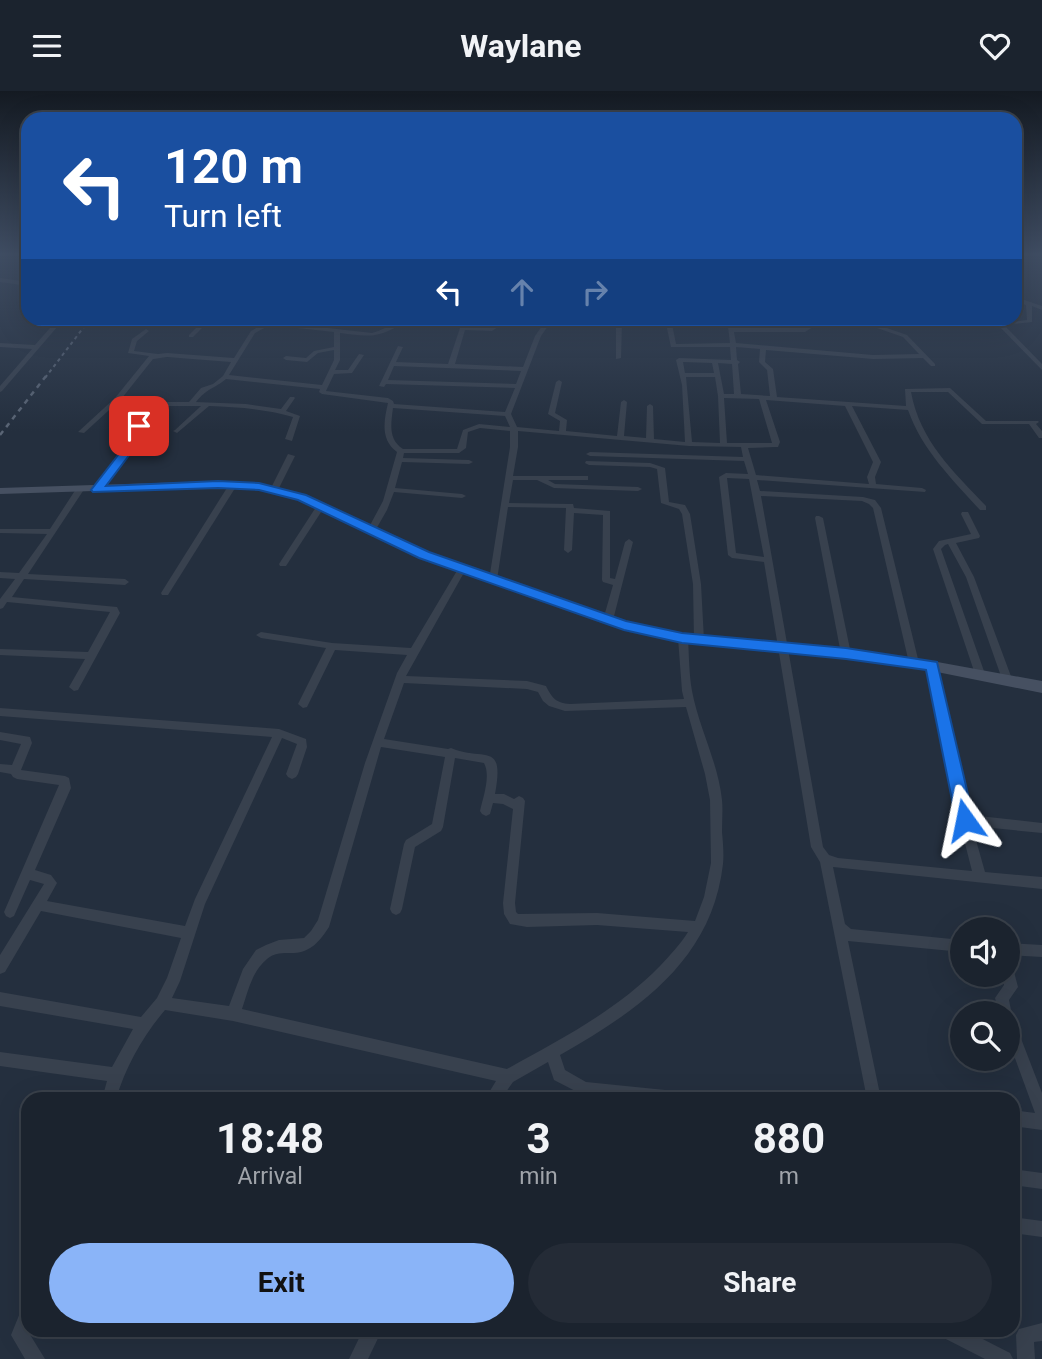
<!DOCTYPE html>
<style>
:root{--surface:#1b232e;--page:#242b36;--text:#f1f3f6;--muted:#a0a4aa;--line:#39404a;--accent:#8ab4f8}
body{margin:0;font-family:Roboto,sans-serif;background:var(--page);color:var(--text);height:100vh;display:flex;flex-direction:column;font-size:26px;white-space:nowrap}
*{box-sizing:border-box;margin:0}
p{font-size:23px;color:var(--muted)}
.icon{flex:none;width:38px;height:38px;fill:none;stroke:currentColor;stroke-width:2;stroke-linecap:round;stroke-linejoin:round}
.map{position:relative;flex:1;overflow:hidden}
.sheet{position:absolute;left:21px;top:1001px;width:999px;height:245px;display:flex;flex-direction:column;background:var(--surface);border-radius:21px;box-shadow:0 7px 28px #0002,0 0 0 2px var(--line)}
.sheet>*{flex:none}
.top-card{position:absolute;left:21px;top:21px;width:1001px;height:214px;border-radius:21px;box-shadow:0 7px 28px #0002,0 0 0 2px var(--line);background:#1a4fa0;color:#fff;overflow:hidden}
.buttons{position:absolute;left:950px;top:826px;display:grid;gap:14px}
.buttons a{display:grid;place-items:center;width:70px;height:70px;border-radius:50%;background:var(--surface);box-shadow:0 7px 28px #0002,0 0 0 2px var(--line);font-size:35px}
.pin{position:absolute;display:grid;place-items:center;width:60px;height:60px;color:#fff;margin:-30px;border-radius:14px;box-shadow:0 4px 10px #0006}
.me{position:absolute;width:77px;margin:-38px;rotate:348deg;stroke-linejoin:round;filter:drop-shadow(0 0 5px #0008)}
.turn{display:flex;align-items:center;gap:24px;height:147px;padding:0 28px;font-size:32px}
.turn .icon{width:91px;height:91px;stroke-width:2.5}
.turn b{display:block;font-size:49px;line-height:60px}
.lanes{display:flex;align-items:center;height:66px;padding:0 28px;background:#0003;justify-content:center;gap:35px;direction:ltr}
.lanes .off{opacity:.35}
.eta{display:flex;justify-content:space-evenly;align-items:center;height:119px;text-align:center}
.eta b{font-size:42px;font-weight:700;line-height:49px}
.primary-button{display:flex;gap:14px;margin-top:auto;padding:14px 28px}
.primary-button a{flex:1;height:80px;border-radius:42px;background:var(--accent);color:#111;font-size:28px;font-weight:700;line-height:80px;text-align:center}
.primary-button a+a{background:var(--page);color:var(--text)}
header{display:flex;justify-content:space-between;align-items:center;height:91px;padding:0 28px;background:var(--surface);font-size:32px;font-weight:700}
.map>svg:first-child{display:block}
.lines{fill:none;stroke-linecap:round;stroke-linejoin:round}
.street{fill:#38414e;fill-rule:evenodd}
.secondary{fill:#465061;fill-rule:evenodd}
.rail-far1{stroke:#5a6575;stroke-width:2;stroke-dasharray:3.5 3.5;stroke-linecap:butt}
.rail{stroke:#5a6575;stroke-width:2.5;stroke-dasharray:5 5;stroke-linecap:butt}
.route{fill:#1a73e8;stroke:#114b97;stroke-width:2}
</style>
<header><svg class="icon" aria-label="menu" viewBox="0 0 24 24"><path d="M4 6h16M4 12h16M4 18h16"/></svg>Waylane<svg class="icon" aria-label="heart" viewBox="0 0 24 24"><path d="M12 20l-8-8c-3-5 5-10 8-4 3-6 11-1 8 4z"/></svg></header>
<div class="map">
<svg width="1042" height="1268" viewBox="0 0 1042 1268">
<rect width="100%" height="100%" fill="#242f3e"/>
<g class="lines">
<!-- street -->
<g class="street">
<path d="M0,187L28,191V195L0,191Z"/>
<path d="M1015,206L1042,215V219L1032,215V231L1004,234L1042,273V279L997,233L1027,229L1026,214L1015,210Z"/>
<path d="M58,228H64L2,300L0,301V295L32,258L0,256V252L35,254Z"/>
<path d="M205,228H211L193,246H189V244Z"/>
<path d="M273,228H279L275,231L372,242C381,240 390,233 398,233V235C376,248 364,245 340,242V269L335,279H348L359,263L364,264L352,282L334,283L326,300L388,307L393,310L394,313L505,321L515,297L386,293L384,296L379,295L398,255L403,256L396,271L448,273L463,228H469L467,235L491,236L503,228H532V230L530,231L507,230L492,240L465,239L455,273L523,276L535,245L547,228H553L541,245L511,323L517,336L559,340L560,330L548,323L556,291L559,289L562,291L555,322L567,329L566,340L617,345L621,311L624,309L627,311L624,345L646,347L647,315L650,313L653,315L654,348L685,351L682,294L676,269L679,267L731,269L730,256H671L665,228H671L676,253L730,252L727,228H810L813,236L805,241H734L736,252L873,264L919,263L903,246L877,237L866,228H872L881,235L907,244L935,273V275H931L923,267L873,268L766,259L765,271L773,278L777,306L906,315L905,298L950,297L986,330H1038L1039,331L1036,333L1042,340V347H1039L1029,333H982L948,301H911C920,350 953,380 986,415V419H980C952,388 922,359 908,319L852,315L881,371L875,386L876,393L922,397L926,399L925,401L757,389L760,400L863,406L875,409L881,417L919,572L914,576L909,572L873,417L869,413L862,410L761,405L823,756L829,764L838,767L972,780L959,729L927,575L932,571L937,575L970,724L1042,732V742L972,735L985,781L1042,786V798L833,776L845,833L851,838L962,849V861L848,850L881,1008H867L820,771L811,756L764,471L732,467L728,464L719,386L726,382L748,383L744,370L590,365L586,363L590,361L743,366L741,356L689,355L518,340V356L513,385H588V389H548L555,393L638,396L642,398L638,400L554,397L537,389H513L509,412L570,413H573L574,417L610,420V487L615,488L625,451L629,448L633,451L613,529L608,532L603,529L613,494L603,491L602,489L603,424L574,422L572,459L568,462L564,459L566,417L508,416L497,489L493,492L489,489L510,356V340L480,337L468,341L466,357L459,362H404L403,367L469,369L473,371L469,373L402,371L395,397L462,403L466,405L462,407L394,401L387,419L375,440H372L368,438L383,410L397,361C380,349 384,329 388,312L322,303L319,301L320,298L226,288C214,298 207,297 196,311L246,313L281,318L290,306H294L295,307L286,320L300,325L292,350L285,348L293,326C266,318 237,316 209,315L177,342L173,340L175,339L201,315H160L156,321L129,350L133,356L131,361L100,401H94V397L124,359L125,356L121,350L151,319L153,315L119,310L84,342L78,341L115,307L149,265L128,262L132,248L146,238L149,240L137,250L134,260L158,263L167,262L234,267L251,240ZM733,230L805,231L807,235L804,237H734ZM270,234L334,241V256L314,260L306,267L286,265L283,267L286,269L307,271L318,262L334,259V269L322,294L229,284L255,242ZM736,256L760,258L759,271L767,279L770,305L741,303L738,273L740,271L737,269ZM167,266L231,271L223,285L213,293L201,297L189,311H157L122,307L153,268ZM683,271L712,272L714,282H685ZM718,272L732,273L734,303H724ZM394,275L521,280L516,293L388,289ZM686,286H715L718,305L720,352L692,351ZM724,307L759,308L772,352H727ZM766,309L845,315L873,371L867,386L869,393L756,384L748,357L775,356H778L780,351ZM393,317L505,325L510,336L479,333L463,339L457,358H403C388,348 391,333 393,317ZM727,387L749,388L764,466L736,462Z"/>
<path d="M627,228H636L622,232L621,267L616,268V231Z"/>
<path d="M898,228H905L910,230L907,232Z"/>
<path d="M288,363L295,365L278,399L274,401H271L270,399Z"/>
<path d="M586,370L650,372L665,377L669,411L685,414L690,423L701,493L704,549L702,551L699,552L694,549L693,493L682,423L679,418L661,412L657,378L650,376L589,374L585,372Z"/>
<path d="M230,392L237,394L168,504H162L161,502Z"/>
<path d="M76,398H79L83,400L28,483L125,488L129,491L125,494L24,488L12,506L117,516L120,522L78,599L74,600L69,596L85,568L0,564V558L88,561L110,521L7,511L3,517L0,518V508L15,488L0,487V481L19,482L47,443L0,442V438H50Z"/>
<path d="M318,413H321L325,415L286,475H280L279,473Z"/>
<path d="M962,421H968L980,445L979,447L956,452L974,486L1012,588L1007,592L1002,588L966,486L948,453L945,454L941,458L985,583L980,587L975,583L933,458L939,450L971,443L961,423Z"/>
<path d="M816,425H819L823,427L851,563L846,566L841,563L815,427Z"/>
<path d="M462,475L466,478L406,585L527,590L546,595C552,607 556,612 570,613L684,608L682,600L678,547L683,544L688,547C689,564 689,583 692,600C699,637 718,671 722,709C723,719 722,730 722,741C723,752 724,763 723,773C712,870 637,920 560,964L565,979L586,991L685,1001L690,1003L692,1008H611L585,1005L554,989L548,971L513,991L501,1008H485L496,990L233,930L165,919C143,945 126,975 116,1008H102L107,990L0,975V961L112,976L133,938L0,915V901L141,926L157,907L167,887L181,847L41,820L5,881L0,883V864L44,793L30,789L14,825L10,827L6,825L4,821L59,694L17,688L13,686L11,683L0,681V673L12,674L21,653L0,649V641L30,646L32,652L21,679L65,685L69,687L71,697L35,779L51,784L57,792L47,810L185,835L195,808L272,646L0,625V617L279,638L306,648L307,656L298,683L296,686L292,688L288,686L286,683L297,653L282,647L205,813L180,890L172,907L229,915L243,878L256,859L266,854L279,849L304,847L311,840L318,829L365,672L397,582L407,564L335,559L307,616L303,617L298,613L326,557L261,547L256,544L261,541L332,552L411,557L458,478ZM404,592L527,598L538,601L543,610L549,615L565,620L686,616L705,683L710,709L711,772L704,806L695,830L597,822L518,823L516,821L515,812L525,710L523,707L519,705L514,708L504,703H495C505,649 484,671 451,657L448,658L384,648ZM381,656L445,666L432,733L406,749L404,753L390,818L392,822L396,824L400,822L402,818L415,756L441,740L443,736L455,667L484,672C491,685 483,706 480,720L482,723L486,725L490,723L493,712L503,713L513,718L503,812L504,823L510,833L527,836L597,834L688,841C680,854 670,864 660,875C616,920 561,948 507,978L242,918C248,901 252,880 267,868C275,861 284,862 294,862C311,861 320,850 329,836Z"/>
<path d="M1008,852L1042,854V866L1008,864Z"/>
<path d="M1008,875L1013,877L1018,896L1009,909L1012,924L1042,1002V1039L1013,1035V1019L1035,1022L1008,948V922H999L995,907L1004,894L1002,884H1008Z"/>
<path d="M1013,1078L1042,1082V1098L1013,1094Z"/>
<path d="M1013,1126L1042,1130V1146L1013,1142Z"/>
<path d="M28,1214V1239H31L29,1242L45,1268H25L11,1244L22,1217Z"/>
<path d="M1042,1232V1250L1034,1251L1035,1268H1017L1016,1244L1019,1238Z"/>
<path d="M363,1239H382L368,1268H349Z"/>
<path d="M937,1239H965L1010,1262L1013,1268H985L940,1245Z"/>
</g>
<!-- secondary -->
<path class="secondary" d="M218,390L259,393L306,404L429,461L626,530L683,542L846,558L932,570L1042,590V602L932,580L846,568L683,552L624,539L419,467L298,409L259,399L218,396L0,403V397Z"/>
<!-- rail-far1 -->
<path class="rail-far1" d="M45,287L90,228"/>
<!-- rail -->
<path class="rail" d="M0,344L46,285"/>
</g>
<!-- sky -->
<linearGradient id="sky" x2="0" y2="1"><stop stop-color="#141a22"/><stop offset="0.48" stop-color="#3f4d63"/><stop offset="1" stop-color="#3f4d63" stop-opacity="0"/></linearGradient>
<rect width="1042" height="340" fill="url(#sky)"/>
<!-- route -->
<path class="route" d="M136,333L145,335L131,350L135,356L133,359L106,395L218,390L259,392L306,404L429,461L626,530L682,542L846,557L937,571L974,729L971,734L965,736L959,734L956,729L926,579L846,568L682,552L624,539L419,467L298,409L259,399L218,397L93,401L91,399L122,359L124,356L119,350Z"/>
</svg>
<div class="buttons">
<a><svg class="icon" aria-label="sound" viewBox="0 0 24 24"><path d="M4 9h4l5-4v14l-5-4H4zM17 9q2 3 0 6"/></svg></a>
<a><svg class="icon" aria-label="search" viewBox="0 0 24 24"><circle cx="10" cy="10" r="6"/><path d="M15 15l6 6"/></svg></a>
</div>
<div class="pin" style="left:139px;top:335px;background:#d93025"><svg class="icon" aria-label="arrive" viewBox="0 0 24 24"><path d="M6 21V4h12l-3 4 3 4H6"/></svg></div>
<svg class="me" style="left:965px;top:729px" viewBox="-20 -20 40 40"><path d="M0-17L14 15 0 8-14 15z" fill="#1a73e8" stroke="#fff" stroke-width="4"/></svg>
<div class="top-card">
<div class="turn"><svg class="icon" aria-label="left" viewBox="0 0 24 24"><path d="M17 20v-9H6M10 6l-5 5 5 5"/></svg><div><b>120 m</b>Turn left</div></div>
<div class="lanes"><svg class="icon" aria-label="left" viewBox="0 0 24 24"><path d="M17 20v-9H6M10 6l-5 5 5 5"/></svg><svg class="icon off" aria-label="ahead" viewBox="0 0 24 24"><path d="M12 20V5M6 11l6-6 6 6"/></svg><svg class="icon off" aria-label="right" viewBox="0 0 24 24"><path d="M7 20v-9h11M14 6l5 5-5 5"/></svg></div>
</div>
<section class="sheet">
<div class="eta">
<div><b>18:48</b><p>Arrival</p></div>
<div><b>3</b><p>min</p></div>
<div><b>880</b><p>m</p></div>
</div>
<div class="primary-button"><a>Exit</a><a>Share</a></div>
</section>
</div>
